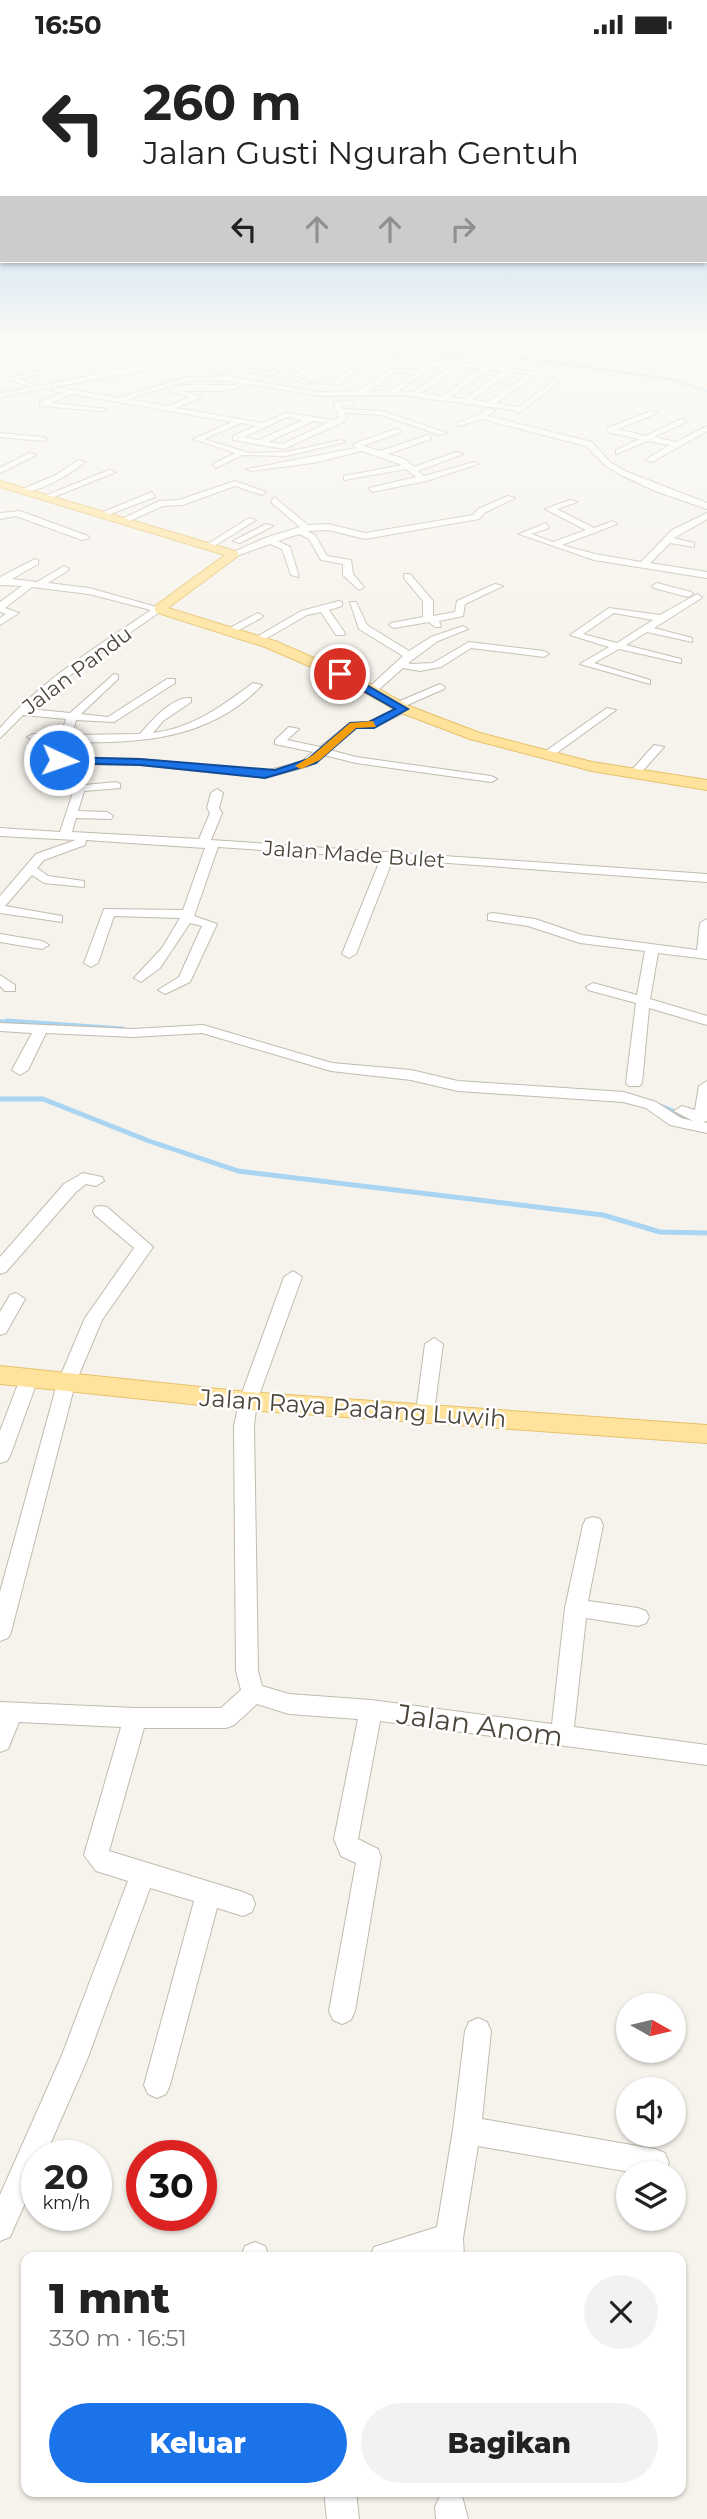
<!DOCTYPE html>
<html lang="id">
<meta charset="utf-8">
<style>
:root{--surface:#fff;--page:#f2f2f2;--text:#222;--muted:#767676;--accent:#1a73e8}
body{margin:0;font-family:Montserrat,sans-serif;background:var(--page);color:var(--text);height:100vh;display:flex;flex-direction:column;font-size:26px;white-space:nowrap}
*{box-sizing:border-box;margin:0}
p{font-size:23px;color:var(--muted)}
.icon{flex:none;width:38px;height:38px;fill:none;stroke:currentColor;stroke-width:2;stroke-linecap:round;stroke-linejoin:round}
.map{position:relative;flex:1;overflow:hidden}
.sheet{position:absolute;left:21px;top:2203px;width:665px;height:245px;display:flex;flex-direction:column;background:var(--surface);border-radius:14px;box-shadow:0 2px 5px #0004}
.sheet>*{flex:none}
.hud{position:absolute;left:0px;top:0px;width:707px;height:214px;box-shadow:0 2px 5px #0004;background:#fff;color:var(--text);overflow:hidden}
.needle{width:46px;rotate:98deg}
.fabs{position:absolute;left:616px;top:1944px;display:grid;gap:14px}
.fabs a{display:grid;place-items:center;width:70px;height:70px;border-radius:50%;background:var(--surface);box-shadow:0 2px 5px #0004;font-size:35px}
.speed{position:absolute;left:21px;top:2091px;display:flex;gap:14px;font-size:35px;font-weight:700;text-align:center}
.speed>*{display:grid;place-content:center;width:91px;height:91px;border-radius:50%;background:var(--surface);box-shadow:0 2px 5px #0004;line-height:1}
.speed small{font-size:18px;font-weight:400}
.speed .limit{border:10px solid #d22;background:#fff;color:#111}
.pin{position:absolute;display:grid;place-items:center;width:60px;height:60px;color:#fff;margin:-30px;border:4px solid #fff;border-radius:50%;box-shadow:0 2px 7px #0007}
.me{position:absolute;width:77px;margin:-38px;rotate:93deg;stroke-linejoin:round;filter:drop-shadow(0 0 5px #0008)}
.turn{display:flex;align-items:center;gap:24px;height:147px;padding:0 28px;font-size:32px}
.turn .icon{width:91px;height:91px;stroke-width:2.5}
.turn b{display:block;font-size:49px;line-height:60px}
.lanes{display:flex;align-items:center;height:66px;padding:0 28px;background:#0003;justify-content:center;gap:35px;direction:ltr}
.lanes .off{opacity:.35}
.round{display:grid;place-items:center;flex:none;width:74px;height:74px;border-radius:37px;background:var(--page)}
.overview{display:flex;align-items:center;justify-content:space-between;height:119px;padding:0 28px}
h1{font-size:42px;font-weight:800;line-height:52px}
.action{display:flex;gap:14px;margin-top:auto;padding:14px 28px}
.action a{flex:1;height:80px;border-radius:42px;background:var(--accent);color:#fff;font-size:28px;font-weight:800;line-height:80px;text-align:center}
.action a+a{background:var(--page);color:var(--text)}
.status{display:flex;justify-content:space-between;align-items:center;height:49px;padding:0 35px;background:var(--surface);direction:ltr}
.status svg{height:19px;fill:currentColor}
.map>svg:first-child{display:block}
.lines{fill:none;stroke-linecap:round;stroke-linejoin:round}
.stream-far2{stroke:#a9d4f2;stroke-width:2.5}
.stream-far1{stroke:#a9d4f2;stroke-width:3.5}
.stream{stroke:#a9d4f2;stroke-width:5}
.minor-casing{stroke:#c2bbae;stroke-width:2}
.major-casing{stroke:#e6c16a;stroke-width:2}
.minor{fill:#fff;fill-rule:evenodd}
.major{fill:#ffe39c;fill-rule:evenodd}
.route{fill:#1a73e8;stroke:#114b97;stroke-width:2}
.slow{fill:#f59e0b}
.labels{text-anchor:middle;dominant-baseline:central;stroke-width:5;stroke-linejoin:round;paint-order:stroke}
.far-street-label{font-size:21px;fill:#4b4439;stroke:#fff}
.street-label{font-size:24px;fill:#4b4439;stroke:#fff}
.near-street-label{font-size:28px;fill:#4b4439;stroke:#fff}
</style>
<div class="status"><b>16:50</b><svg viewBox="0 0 49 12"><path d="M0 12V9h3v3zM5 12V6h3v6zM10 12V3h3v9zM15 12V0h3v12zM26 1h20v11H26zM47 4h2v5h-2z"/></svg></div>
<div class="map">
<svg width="707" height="2470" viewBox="0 0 707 2470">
<rect width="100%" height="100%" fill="#f6f3ec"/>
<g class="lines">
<!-- stream-far2 -->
<path class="stream-far2" d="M198,291L203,298L299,306L406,308L487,304L670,330L707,342"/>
<!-- stream-far1 -->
<path class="stream-far1" d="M0,972L34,974"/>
<!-- stream -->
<g class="stream">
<path d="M7,972L123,980"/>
<path d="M0,1050H43L149,1092L238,1122L603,1166L660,1183L707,1184"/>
<path d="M660,1057L675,1063L687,1073"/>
</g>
<defs>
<g id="minor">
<path d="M115,291H125L174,311L151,320L55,338L119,349L186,328L223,327L256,311L259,303L220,295L223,291H235L230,294L265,301L261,313L248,320L269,323L286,314L291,315L270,327L245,322L231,328L320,343L358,342L392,320L420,321L435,312L462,309L465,311L460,313L537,323V325L496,354L519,358L551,334L550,331L560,333L517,365L514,361L401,346L320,347L249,335L225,342H181L202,348L176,359L263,374L286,364L335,371L339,368L333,353L352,352L355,356L341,357L342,360L382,362L447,384L440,386L381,366L344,364L347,369L343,373L284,400L233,391V387L256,377L241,374L204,390L250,404L286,403L341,391L345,393L286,407L242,406L216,419L213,415L235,404L193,390L232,373L72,345L52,354L107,360L103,362L40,357V353L63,344L52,342L54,338L0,348V344L32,338L10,331V329L38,322L40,325L20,330L39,337L165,311ZM456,314L413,343L399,342C419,328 431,315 456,314ZM459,317L480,320L442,347L421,344ZM488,321L503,322L464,350L450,348ZM395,323L414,325L389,342H368ZM511,323L528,325L488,353L472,351ZM224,331L242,334C218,341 191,329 169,342L190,348L167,357L128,350L187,332ZM287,368L303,371L259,391L244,388ZM313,372L327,374L283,395L268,393Z"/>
<path d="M310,316L315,317L296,329L307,331V335L286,329Z"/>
<path d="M354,318L359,319L340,335L308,334L335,331Z"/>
<path d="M488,359L495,361L488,367L592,393L610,413L625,422L707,454V460L655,442L619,425L605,416L586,397L482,370L459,377L455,375L479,366Z"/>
<path d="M651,362L658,364L618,380L646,387L683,369L686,373L654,388L676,393L707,377V382L652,413L645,411L670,396L648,392L616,405V401L639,390L607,383V379Z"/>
<path d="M398,379L401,383L363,397L380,402L428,386L431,390L388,405L405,410L414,418L456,403L463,405L418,422L424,427L474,413L478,415L426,432L372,443L369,439L416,428L406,420L344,431V427L402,416L362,402L313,414L251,422L247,420L356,399L353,395Z"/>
<path d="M0,384L43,388L47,390L43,392L0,388Z"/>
<path d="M29,404L36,406L0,424V419Z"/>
<path d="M78,411L85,413C74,423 33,448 20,441L56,426Z"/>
<path d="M109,421L116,423L49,450L42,448Z"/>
<path d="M235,432L266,443L262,446L235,437L183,456L163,457L125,474L118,472L159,452L179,451Z"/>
<path d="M152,443L155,448L105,467L98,465Z"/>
<path d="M508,447L515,449L484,464L479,470L365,490L328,481L307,482L315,486L327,507L351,511L353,525L364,538L359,541L343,526V515L321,511L309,490L299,485L278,492L290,498L299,528L291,526L282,500L270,495L234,508L229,505L265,489L300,478L271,453L274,448L308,476L328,475L365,484L473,466L478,460Z"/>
<path d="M570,451L577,453L557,460L594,479L613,472L617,475L562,496L595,505L641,513L672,481L707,464V470L674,489L694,494V498L670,494L650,514L707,523V529L594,511L519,485L546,474L549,479L531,485L553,493L586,481L545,460Z"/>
<path d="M20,462L88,487L89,489L82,491L16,467L0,470V464Z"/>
<path d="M249,469L256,471L213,498L206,496Z"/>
<path d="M266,475L273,477L240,494L233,492Z"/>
<path d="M35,510L38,511V515L12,530L37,533L64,517L69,520L67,522L48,534L89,539L164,560L78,620L30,660L70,664L114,625L118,626V630L81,665L108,668L167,630H175V634L114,673L76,671L72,686L140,685C151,672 172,647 191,649V653L163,672L153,684C193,679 222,657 253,634L262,636C211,690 140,695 70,693L65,709L140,710L265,722L301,713L313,703L275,695V691L289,678L299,680L287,691L320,698L350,674L369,673L395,660L392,657L393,655L440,635L445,638L444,640L405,657L408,660L407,662L375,678L357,679L330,701L356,708L491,727L497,730L491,733L356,714L324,706L309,717L265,729L140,716L61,715L53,710L59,692L33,691L27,688L33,685L61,686L66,670L23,666L0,689V679C43,630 98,597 151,561L89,545L32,538L5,559L19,564L0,576V569L6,565L0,563V553L22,537L0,536V528Z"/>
<path d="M404,525H410L433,552V567L455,563L457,552L495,535L503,537L465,555L463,567L439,572L441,578H435L429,573L394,579L389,576L391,574L423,568V552L404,529Z"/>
<path d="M657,534L691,543L693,545L688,548L654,539L652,537Z"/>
<path d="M697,545L702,548L700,550L654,579L692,589V593L647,583L626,596L681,610V614L619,600L594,614L650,631V635L580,615L609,598L570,586L609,559L660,566ZM614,564L653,571L617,594L583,585Z"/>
<path d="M339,552L342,553V557L329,561L345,584L344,586H336L321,563L307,566L262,592L253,590L301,562Z"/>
<path d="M350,553H356L367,576L409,602L431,588L463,577L468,580L438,592L408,614L411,615L433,614L469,593L544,602L549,605L544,608L471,599L441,618L420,622L403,619L376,643H368V639L403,607L359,580Z"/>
<path d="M258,564L263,567L261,569L235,583L226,581Z"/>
<path d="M607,659L616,661L551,708H543V704Z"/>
<path d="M654,696L664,698L638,727H630V723Z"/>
<path d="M116,733L120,735V739L84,742L78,762L107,763L113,767L111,770L76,769L72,783L199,790L210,764L207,759L211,744L217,740L223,744L219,759L222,764L211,791L707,825V833L393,810L356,905L349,909L342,905L381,809L218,798L194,867L217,875L190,933L165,945L158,941L179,928L202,877L190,874L160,919L141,933L134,929L162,899L180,869L114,867L98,914L91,918L84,914L104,860L183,861L205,799L86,791L85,796L44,811L37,819L48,827L84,832V838L44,834L32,826L5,857L62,867V873L0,864V847L36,805L76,791L0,787V779L60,783L75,737Z"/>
<path d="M493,864L535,870L582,886L697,901L700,874L707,870V910L658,904L650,950L707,967V976L649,959L642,1034L639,1037H629L626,1034L636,954L588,941L586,938L593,934L637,946L645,902L580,894L528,877L488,871V865Z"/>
<path d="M0,885L42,892L49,896L42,900L0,893Z"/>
<path d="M0,926L15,936V942H5L0,937Z"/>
<path d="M0,974L133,980L203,976L332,1014L411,1021L458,1032L624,1043L656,1053L681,1069L693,1072L674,1062L682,1057L695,1061L699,1037L707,1032V1072L703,1073L707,1074V1084L670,1076L646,1059L623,1053L458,1042L411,1031L331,1022L202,984L133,988L46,984L28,1021L20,1026L12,1021L32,984L0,982Z"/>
<path d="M83,1124L102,1128L104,1132L96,1137L86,1135L76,1143L6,1223L0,1225V1208L64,1135Z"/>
<path d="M101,1157L107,1158L153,1198L102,1271L75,1335L11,1583L8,1589L0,1592V1543L57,1335L85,1269L134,1199L95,1166L93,1162L95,1158Z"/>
<path d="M293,1222L302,1228L257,1352L254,1377L258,1622L262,1637L289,1645L371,1651L552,1675L565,1559L583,1476L586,1470L593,1468L600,1470L603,1476L588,1552L638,1559L646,1562L649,1568L646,1574L638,1577L586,1569L574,1678L707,1696V1716L380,1672L358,1790L378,1800L381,1808L355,1962L351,1971L342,1975L333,1971L329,1962L356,1814L341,1807L334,1790L358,1670L289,1665L257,1655L234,1676L226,1679H144L109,1802L243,1843L252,1847L255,1855L252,1863L243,1867L217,1859L170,2036L166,2045L157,2049L148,2045L144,2036L194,1852L150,1839L87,2011L45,2107H37V2127L10,2188L0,2192V2146L62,2006L128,1832L96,1822L84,1806L121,1678L19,1673L8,1700L0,1703V1653L135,1659H221L241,1641L236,1622L234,1377L239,1352L284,1228Z"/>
<path d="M16,1244L25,1250L6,1284L0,1286V1263L10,1246Z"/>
<path d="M434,1289L443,1295L434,1363L432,1368H418L416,1363L425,1295Z"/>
<path d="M29,1323L36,1325L38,1330L10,1407L7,1412L0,1414V1382L20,1330L22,1325Z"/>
<path d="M478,1969L487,1973L491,1982L482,2070L655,2100L665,2104L669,2114L665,2124H636L478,2097L463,2189L464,2208H370L374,2198L437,2178L453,2081L465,1982L469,1973Z"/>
<path d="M255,2193L265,2197L269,2208H241L245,2197Z"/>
<path d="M324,2443H356L359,2470H327Z"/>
<path d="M449,2443L462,2447L468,2470H436L435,2458L440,2447Z"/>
</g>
<g id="major">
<path d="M0,432L238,503V507L168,559L275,592L358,628L409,657L480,684L592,713L707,731V741L592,722L470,690L399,663L348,634L265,598L155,563V557L225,506L0,438Z"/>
<path d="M0,1317L248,1343L707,1376V1394L248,1361L0,1335Z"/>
</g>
</defs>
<!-- minor casing -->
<use href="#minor" class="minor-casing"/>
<!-- major casing -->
<use href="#major" class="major-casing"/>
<!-- minor -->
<use href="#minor" class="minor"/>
<!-- major -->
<use href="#major" class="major"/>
</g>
<!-- sky -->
<linearGradient id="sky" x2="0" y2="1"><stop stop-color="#8fc1ec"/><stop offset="0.46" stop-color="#fbfaf6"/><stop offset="1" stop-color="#fbfaf6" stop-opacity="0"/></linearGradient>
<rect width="707" height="637" fill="url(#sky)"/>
<!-- route -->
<path class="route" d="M337,623H344L408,660L374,679H356L316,714L265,729L140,716L59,714L54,711L59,708L140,710L275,721L308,710L350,674L369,673L395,660L337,627Z"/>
<!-- slow -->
<path class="slow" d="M373,672L376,678L356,679L320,711L301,720L295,717L313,706L350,674Z"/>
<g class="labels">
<!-- far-street labels -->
<g class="far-street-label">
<text transform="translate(77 621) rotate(-37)">Jalan Pandu</text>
<text transform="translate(354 805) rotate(4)">Jalan Made Bulet</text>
</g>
<!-- street labels -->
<g class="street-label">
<text transform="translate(353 1359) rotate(4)">Jalan Raya Padang Luwih</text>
</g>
<!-- near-street labels -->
<g class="near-street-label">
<text transform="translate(480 1676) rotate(8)">Jalan Anom</text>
</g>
</g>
</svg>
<div class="fabs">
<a><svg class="needle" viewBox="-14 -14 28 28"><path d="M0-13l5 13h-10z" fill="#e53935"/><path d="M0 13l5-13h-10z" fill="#767676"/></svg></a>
<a><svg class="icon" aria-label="sound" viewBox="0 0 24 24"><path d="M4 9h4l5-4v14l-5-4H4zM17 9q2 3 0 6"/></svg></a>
<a><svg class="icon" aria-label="layers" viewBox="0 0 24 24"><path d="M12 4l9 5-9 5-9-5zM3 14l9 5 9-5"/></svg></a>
</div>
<div class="speed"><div>20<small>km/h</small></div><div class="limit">30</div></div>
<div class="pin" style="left:340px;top:625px;background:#d93025"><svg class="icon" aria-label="arrive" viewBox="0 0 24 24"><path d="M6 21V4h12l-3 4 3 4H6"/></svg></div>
<svg class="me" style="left:59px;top:711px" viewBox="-20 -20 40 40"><circle r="17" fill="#1a73e8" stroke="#fff" stroke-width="3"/><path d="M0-11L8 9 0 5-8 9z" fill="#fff"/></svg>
<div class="hud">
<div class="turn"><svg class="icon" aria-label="left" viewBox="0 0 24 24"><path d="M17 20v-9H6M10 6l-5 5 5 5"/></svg><div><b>260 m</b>Jalan Gusti Ngurah Gentuh</div></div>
<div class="lanes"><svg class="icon" aria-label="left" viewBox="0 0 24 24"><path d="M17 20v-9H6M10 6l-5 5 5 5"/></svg><svg class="icon off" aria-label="ahead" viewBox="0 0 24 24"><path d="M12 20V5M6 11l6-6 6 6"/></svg><svg class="icon off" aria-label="ahead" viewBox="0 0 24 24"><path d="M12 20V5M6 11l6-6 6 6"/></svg><svg class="icon off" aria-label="right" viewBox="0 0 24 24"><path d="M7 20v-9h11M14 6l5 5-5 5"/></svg></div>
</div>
<section class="sheet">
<div class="overview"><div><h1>1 mnt</h1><p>330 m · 16:51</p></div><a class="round"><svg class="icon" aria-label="close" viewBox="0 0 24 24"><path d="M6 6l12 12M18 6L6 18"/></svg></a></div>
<div class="action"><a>Keluar</a><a>Bagikan</a></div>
</section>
</div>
